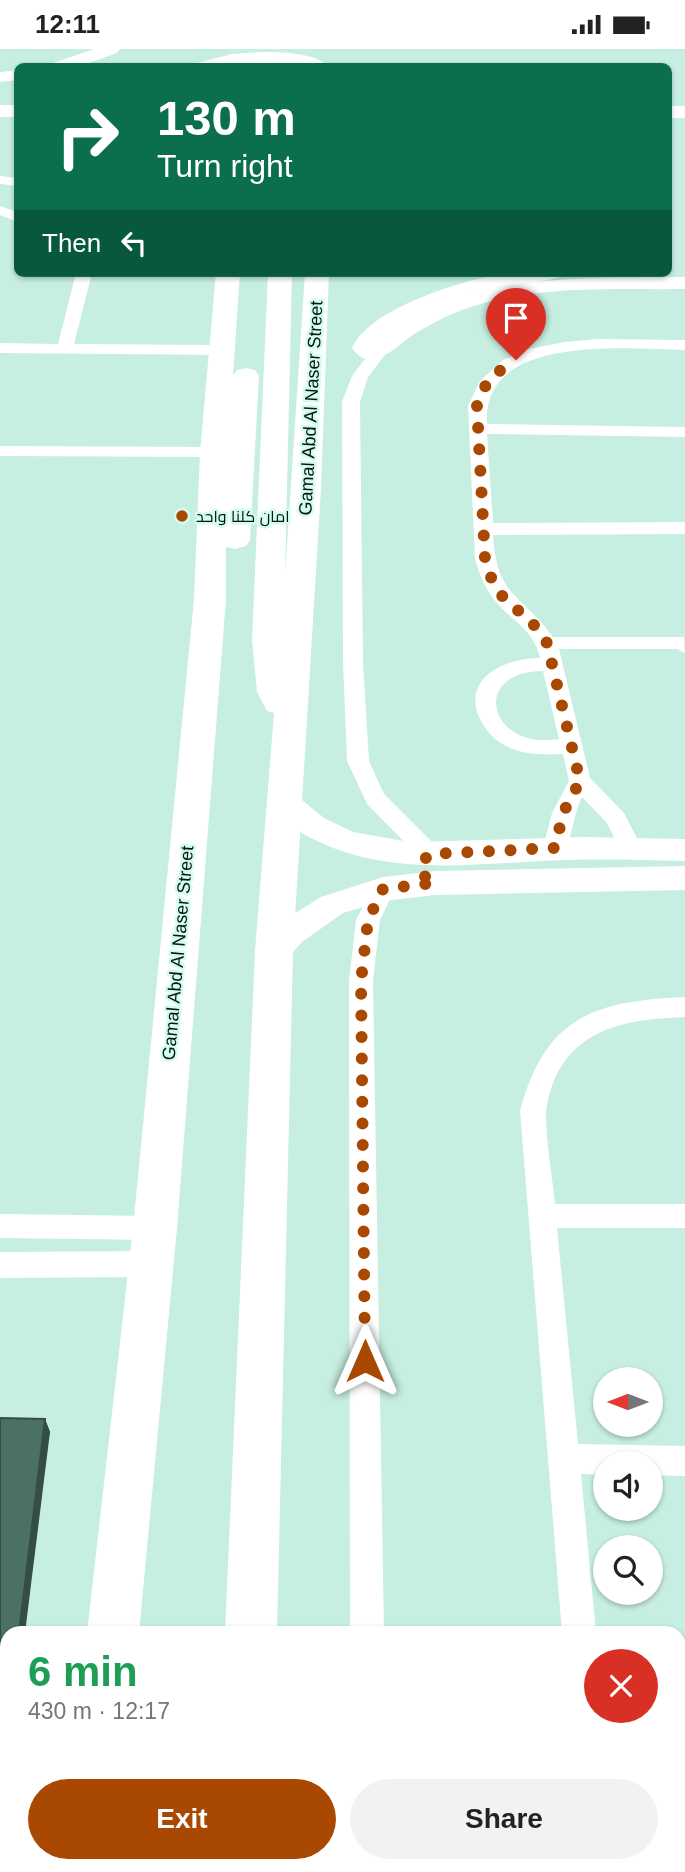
<!DOCTYPE html>
<meta charset="utf-8">
<style>
:root{--surface:#fff;--page:#f2f2f2;--text:#222;--muted:#767676;--accent:#a94800}
body{margin:0;font-family:Helvetica,Cairo,sans-serif;background:var(--page);color:var(--text);height:100vh;display:flex;flex-direction:column;font-size:26px;white-space:nowrap}
*{box-sizing:border-box;margin:0}
p{font-size:23px;color:var(--muted)}
.icon{flex:none;width:38px;height:38px;fill:none;stroke:currentColor;stroke-width:2;stroke-linecap:round;stroke-linejoin:round}
.map{position:relative;flex:1;overflow:hidden}
.side{position:absolute;left:0px;top:1577px;width:686px;height:247px;display:flex;flex-direction:column;background:var(--surface);border-radius:21px 21px 0 0;box-shadow:0 2px 5px #0004}
.side>*{flex:none}
.top-card{position:absolute;left:14px;top:14px;width:658px;height:214px;border-radius:10px;box-shadow:0 2px 5px #0004;background:#0b6e4f;color:#fff;overflow:hidden}
.needle{width:46px;rotate:270deg}
.buttons{position:absolute;left:593px;top:1318px;display:grid;gap:14px}
.buttons a{display:grid;place-items:center;width:70px;height:70px;border-radius:50%;background:var(--surface);box-shadow:0 2px 5px #0004;font-size:35px}
.pin{position:absolute;display:grid;place-items:center;width:60px;height:60px;color:#fff;margin:-72px -30px;border-radius:50% 50% 50% 0;rotate:-45deg;box-shadow:0 0 7px #0007}
.pin .icon{rotate:45deg}
.me{position:absolute;width:77px;margin:-38px;rotate:0deg;stroke-linejoin:round;filter:drop-shadow(0 0 5px #0008)}
.turn{display:flex;align-items:center;gap:24px;height:147px;padding:0 28px;font-size:32px}
.turn .icon{width:91px;height:91px;stroke-width:2.5}
.turn b{display:block;font-size:49px;line-height:60px}
.then{display:flex;align-items:center;height:66px;padding:0 28px;background:#0003;gap:14px;font-size:26px}
.round{display:grid;place-items:center;flex:none;width:74px;height:74px;border-radius:37px;background:var(--page)}
.summary{display:flex;align-items:center;justify-content:space-between;height:119px;padding:0 28px}
h1{font-size:42px;font-weight:600;line-height:52px;color:#1e9e55}
.cta{display:flex;gap:14px;margin-top:auto;padding:14px 28px}
.cta a{flex:1;height:80px;border-radius:42px;background:var(--accent);color:#fff;font-size:28px;font-weight:600;line-height:80px;text-align:center}
.cta a+a{background:var(--page);color:var(--text)}
.status{display:flex;justify-content:space-between;align-items:center;height:49px;padding:0 35px;background:var(--surface);direction:ltr}
.status svg{height:19px;fill:currentColor}
.map>svg:first-child{display:block}
.lines{fill:none;stroke-linecap:round;stroke-linejoin:round}
.street{fill:#fff;fill-rule:evenodd}
.secondary{fill:#fff;fill-rule:evenodd}
.primary{fill:#fff;fill-rule:evenodd}
.wall{fill:#406057}
.shaded-wall{fill:#344e47}
.building{fill:#4b7065;stroke:#344e47;stroke-width:2}
.route{stroke:#a94800;stroke-width:12;stroke-dasharray:0 21.6}
.poi-dot{fill:#a94800;stroke:#d3fcee;stroke-width:2.5}
.labels{text-anchor:middle;dominant-baseline:central;stroke-width:5;stroke-linejoin:round;paint-order:stroke}
.far-poi-label{font-size:16px;fill:#071612;stroke:#d3fcee;text-anchor:start}
.street-label{font-size:18px;fill:#071612;stroke:#d3fcee}
</style>
<div class="status"><b>12:11</b><svg viewBox="0 0 49 12"><path d="M0 12V9h3v3zM5 12V6h3v6zM10 12V3h3v9zM15 12V0h3v12zM26 1h20v11H26zM47 4h2v5h-2z"/></svg></div>
<div class="map">
<svg width="685" height="1823" viewBox="0 0 685 1823">
<rect width="100%" height="100%" fill="#c6eee1"/>
<g class="lines">
<!-- street -->
<g class="street">
<path d="M0,127L18,129V137L0,135Z"/>
<path d="M0,157L18,163V173L0,166Z"/>
<path d="M76,224H92L74,295L223,296L231,301L223,306L0,304V294L58,295Z"/>
<path d="M597,290L685,291V301C626,300 481,284 487,375L685,378V388L487,385L493,474L685,473V485L493,486C497,549 520,543 553,588H684L685,604L677,600H559L590,729L624,764L642,799L638,805L630,807L622,805L607,774L582,748C573,766 573,788 563,805L555,807L547,805L543,799L552,764L569,732L563,705C543,706 522,706 504,696C493,690 484,679 479,668C462,627 508,609 540,609C534,581 514,574 497,554C486,542 479,525 475,510L468,357L480,332L503,311L529,300L565,293ZM543,622L559,690C550,691 540,692 531,690C485,680 480,622 543,622Z"/>
<path d="M380,297L388,302L368,328L360,353L363,613L369,712L384,745L438,799L442,805L438,811L430,813L422,811L367,755L347,712L343,613L342,353L352,327L374,298Z"/>
<path d="M0,397L214,398L223,403L214,408L0,407Z"/>
<path d="M383,831L391,834L395,840L380,871L373,932L384,1584H350L349,932L356,871L375,834Z"/>
<path d="M685,948V968C634,970 581,976 556,1027C551,1037 547,1053 546,1064C546,1093 552,1125 555,1155H685V1179H557L578,1395L685,1397V1427L651,1426V1414H606V1426L581,1425L596,1584H562L520,1062C545,968 594,952 685,948Z"/>
<path d="M0,1165L155,1167L165,1170L169,1179L165,1188L155,1191L0,1189Z"/>
<path d="M152,1202L162,1206L166,1215L162,1224L152,1228L0,1229V1203Z"/>
<rect x="679" y="1738" width="6" height="36"/>
<rect x="351" y="1816" width="36" height="7"/>
<path d="M584,1816H620L621,1823H585Z"/>
</g>
<!-- secondary -->
<g class="secondary">
<path d="M94,0H120L117,4L77,18H51L53,14Z"/>
<path d="M18,21V31L0,33V23Z"/>
<path d="M504,224H564L560,228C530,236 498,237 467,246C539,227 612,228 685,228V240C610,241 528,235 457,263C442,269 428,277 414,285C396,297 371,327 352,299C371,258 462,232 504,224Z"/>
<path d="M285,743L296,746L324,769L353,783L410,793L584,788L685,790V812C646,811 607,810 567,811C482,813 394,830 315,791C298,783 279,770 270,754L274,746Z"/>
<path d="M685,817V841L435,846L384,852L343,864L302,893L286,911L274,915L262,911L257,902L278,875L321,848L383,828L435,822Z"/>
</g>
<!-- primary -->
<g class="primary">
<path d="M261,3C280,3 315,3 329,18L261,15L194,18L197,14L232,5Z"/>
<rect x="0" y="56" width="18" height="12"/>
<rect x="668" y="57" width="17" height="12"/>
<path d="M216,224H240L233,326L237,321L246,319L255,321L259,327L250,491L246,497L235,500L226,498V550L177,1179L139,1584H87L133,1179L194,550L200,403Z"/>
<path d="M268,224H292L285,526L305,224H329L321,439L293,902L277,1584H225L255,902L274,664L267,662L257,643L252,591Z"/>
<path d="M60,1816H116L117,1823H59Z"/>
<path d="M215,1816H271L272,1823H214Z"/>
</g>
</g>
<!-- wall -->
<path class="wall" d="M0,1369L45,1370L50,1383L7,1584V1654H0Z"/>
<!-- shaded-wall -->
<path class="shaded-wall" d="M45,1370L50,1383L25,1584H19Z"/>
<!-- building -->
<path class="building" d="M0,1369L45,1370L19,1584H7V1644H0Z"/>
<g class="lines">
<!-- route -->
<path class="route" d="M365,1312L361,932L368,871L383,840L435,834C425,829 420,825 421,814L430,805L555,799L563,764L580,732L547,594L531,572L504,550L489,525L485,510L477,357C483,333 496,323 516,311"/>
</g>
<!-- markers -->
<circle class="poi-dot" cx="182" cy="467" r="7"/>
<g class="labels">
<!-- far-poi labels -->
<g class="far-poi-label">
<text x="196" y="467">امان كلنا واحد</text>
</g>
<!-- street labels -->
<g class="street-label">
<text transform="translate(311 359) rotate(-87)">Gamal Abd Al Naser Street</text>
<text transform="translate(178 904) rotate(-85)">Gamal Abd Al Naser Street</text>
</g>
</g>
</svg>
<div class="buttons">
<a><svg class="needle" viewBox="-14 -14 28 28"><path d="M0-13l5 13h-10z" fill="#e53935"/><path d="M0 13l5-13h-10z" fill="#767676"/></svg></a>
<a><svg class="icon" aria-label="sound" viewBox="0 0 24 24"><path d="M4 9h4l5-4v14l-5-4H4zM17 9q2 3 0 6"/></svg></a>
<a><svg class="icon" aria-label="search" viewBox="0 0 24 24"><circle cx="10" cy="10" r="6"/><path d="M15 15l6 6"/></svg></a>
</div>
<div class="pin" style="left:516px;top:311px;background:#d93025"><svg class="icon" aria-label="arrive" viewBox="0 0 24 24"><path d="M6 21V4h12l-3 4 3 4H6"/></svg></div>
<svg class="me" style="left:365px;top:1312px" viewBox="-20 -20 40 40"><path d="M0-17L14 15 0 8-14 15z" fill="#a94800" stroke="#fff" stroke-width="4"/></svg>
<div class="top-card">
<div class="turn"><svg class="icon" aria-label="right" viewBox="0 0 24 24"><path d="M7 20v-9h11M14 6l5 5-5 5"/></svg><div><b>130 m</b>Turn right</div></div>
<div class="then">Then<svg class="icon" aria-label="left" viewBox="0 0 24 24"><path d="M17 20v-9H6M10 6l-5 5 5 5"/></svg></div>
</div>
<section class="side">
<div class="summary"><div><h1>6 min</h1><p>430 m · 12:17</p></div><a class="round" style="background:#d93025;color:#fff"><svg class="icon" aria-label="close" viewBox="0 0 24 24"><path d="M6 6l12 12M18 6L6 18"/></svg></a></div>
<div class="cta"><a>Exit</a><a>Share</a></div>
</section>
</div>
